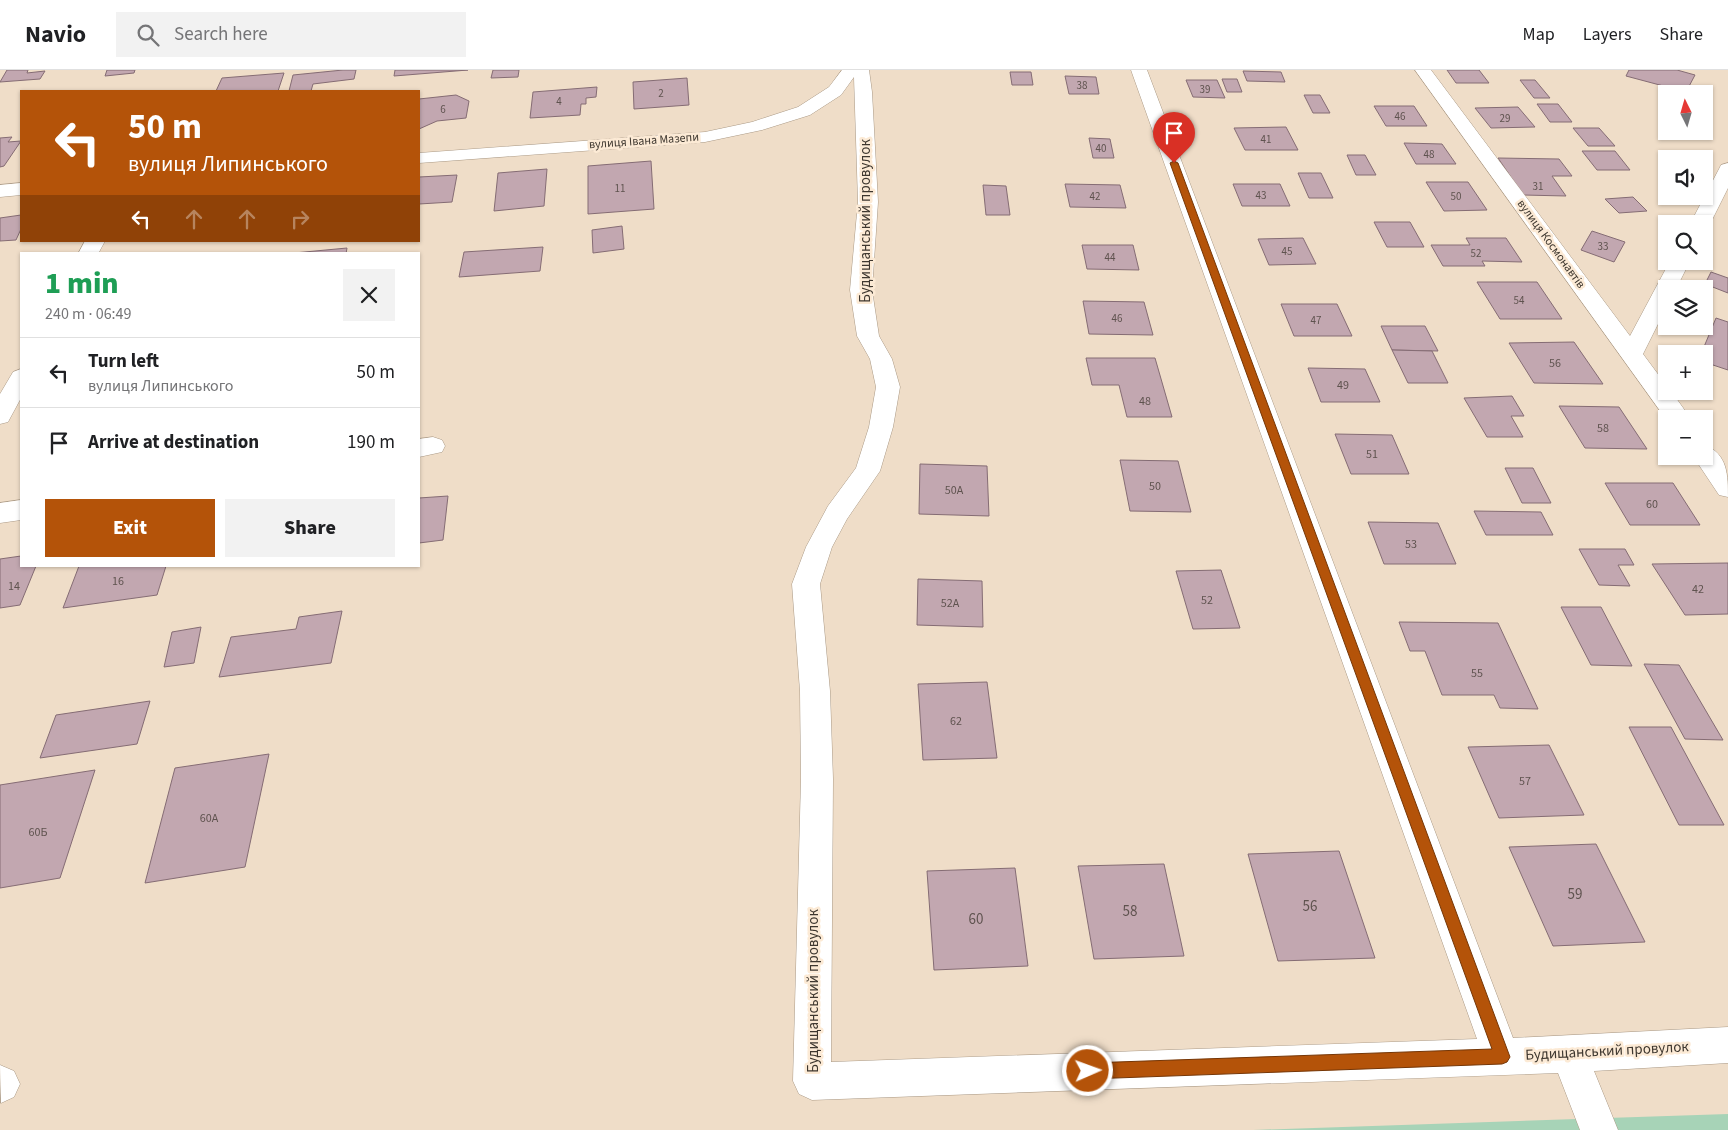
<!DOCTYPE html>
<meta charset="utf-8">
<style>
:root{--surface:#fff;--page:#f2f2f2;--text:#202124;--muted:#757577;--line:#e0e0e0;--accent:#b45309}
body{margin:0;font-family:"Source Sans 3",sans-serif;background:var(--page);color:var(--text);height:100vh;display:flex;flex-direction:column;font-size:19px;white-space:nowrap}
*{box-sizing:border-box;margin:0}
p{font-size:16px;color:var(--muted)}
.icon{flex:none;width:28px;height:28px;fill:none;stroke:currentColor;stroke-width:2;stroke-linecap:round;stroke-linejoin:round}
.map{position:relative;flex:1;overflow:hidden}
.details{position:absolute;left:20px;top:182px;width:400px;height:315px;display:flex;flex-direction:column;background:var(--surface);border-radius:0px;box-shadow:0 1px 4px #0004}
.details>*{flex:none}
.top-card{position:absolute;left:20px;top:20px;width:400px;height:152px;border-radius:0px;box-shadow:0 1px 4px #0004;background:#b45309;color:#fff;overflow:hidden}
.needle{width:32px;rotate:355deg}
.tools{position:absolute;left:1658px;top:15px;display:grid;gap:10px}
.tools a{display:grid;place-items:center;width:55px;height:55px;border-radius:0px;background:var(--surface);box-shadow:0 1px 4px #0004;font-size:25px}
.pin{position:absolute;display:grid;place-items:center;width:42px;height:42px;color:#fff;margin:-51px -21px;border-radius:50% 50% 50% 0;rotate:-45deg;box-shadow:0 0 5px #0007}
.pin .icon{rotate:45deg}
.me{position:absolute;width:55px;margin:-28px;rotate:88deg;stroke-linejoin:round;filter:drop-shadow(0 0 4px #0008)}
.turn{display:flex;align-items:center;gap:18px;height:105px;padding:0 25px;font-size:22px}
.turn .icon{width:65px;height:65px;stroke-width:2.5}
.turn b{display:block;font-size:35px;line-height:42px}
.lanes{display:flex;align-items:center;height:48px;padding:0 25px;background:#0003;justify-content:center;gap:25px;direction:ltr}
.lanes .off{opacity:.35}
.round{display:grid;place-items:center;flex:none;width:52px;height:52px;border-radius:0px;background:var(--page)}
.headline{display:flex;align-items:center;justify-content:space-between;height:85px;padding:0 25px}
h1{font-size:30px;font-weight:800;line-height:38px;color:#1e9e55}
.cta{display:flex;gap:10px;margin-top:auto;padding:10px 25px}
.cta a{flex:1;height:58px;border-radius:0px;background:var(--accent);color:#fff;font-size:20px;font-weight:800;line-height:58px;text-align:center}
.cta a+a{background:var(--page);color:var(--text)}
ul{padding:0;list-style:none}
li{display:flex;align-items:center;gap:15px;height:70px;padding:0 25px;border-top:1px solid var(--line)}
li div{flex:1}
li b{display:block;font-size:19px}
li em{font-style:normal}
header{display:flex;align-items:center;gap:30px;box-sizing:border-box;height:70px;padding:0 25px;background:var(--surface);border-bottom:1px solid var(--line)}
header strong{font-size:24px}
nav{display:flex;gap:28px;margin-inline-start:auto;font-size:18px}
.search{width:350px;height:45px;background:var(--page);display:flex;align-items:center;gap:12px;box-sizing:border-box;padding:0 18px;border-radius:0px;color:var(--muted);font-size:19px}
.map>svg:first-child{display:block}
.green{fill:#a7d3b7}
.building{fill:#c2a7b0;stroke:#856c74}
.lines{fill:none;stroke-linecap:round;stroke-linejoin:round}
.minor-casing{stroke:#aa9985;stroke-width:1}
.minor{fill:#fff;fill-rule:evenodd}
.route{fill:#b45309;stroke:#753606}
.labels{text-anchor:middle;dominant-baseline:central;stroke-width:5;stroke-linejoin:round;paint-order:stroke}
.far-number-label{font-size:11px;fill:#5f534f}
.far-street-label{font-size:12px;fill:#3e372f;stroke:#fcead5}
.number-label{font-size:12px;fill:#5f534f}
.street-label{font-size:15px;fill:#3e372f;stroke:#fcead5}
.near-number-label{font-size:15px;fill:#5f534f}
</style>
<header>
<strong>Navio</strong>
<div class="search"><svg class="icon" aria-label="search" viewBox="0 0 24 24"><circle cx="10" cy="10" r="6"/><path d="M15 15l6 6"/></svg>Search here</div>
<nav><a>Map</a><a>Layers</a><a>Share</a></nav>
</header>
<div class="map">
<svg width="1728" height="1060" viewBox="0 0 1728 1060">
<rect width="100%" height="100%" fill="#efddc8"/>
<!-- green -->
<path class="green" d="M1728,1044V1060H1253Z"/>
<!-- building -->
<g class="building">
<path d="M7,0H28L27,3L45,1L40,9L0,12Z"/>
<path d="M107,0H135L134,3L105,6Z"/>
<path d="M343,0H356L354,9L313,14L311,21H289L293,5Z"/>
<path d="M395,0H468L394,6Z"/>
<path d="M493,0H519L518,7L491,8Z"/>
<path d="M1447,0H1479L1489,13H1456Z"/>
<path d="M1629,0H1677L1695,5L1686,22L1626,6Z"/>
<path d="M1243,1L1281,2L1285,12L1247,11Z"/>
<path d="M1010,2H1031L1033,15H1012Z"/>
<path d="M284,3L278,21H216L222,8Z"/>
<path d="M1065,6L1096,7L1099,24H1069Z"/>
<path d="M687,8L689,35L634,39L633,12Z"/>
<path d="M1222,9H1237L1242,22H1227Z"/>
<path d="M1186,10H1217L1225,28L1193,27Z"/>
<path d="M1520,10H1535L1550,28H1534Z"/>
<path d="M597,17L596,27L586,28V34H581L580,45L530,48L533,22Z"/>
<path d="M456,25L469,31L466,48L437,51L419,59V29Z"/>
<path d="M1304,25H1320L1330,43H1313Z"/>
<path d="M1537,34H1558L1572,52H1550Z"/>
<path d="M1374,36H1414L1427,56H1386Z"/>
<path d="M1518,37L1535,57L1491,58L1475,38Z"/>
<path d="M1286,57L1298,80H1245L1234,58Z"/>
<path d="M1573,58H1599L1615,76H1588Z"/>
<path d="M12,67L8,72L21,71L4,96L0,97V68Z"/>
<path d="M1089,68L1110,69L1114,88H1093Z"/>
<path d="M1404,73L1442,74L1456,94H1416Z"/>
<path d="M1582,81H1615L1630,100H1597Z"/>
<path d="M1347,85H1365L1376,105H1356Z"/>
<path d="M1498,88L1559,89L1572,106H1552L1566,126L1523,125Z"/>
<path d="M651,91L654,139L588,144V96Z"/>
<path d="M547,99L544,136L494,141L498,103Z"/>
<path d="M1298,103H1321L1333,128H1309Z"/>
<path d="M457,105L452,132L419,134V107Z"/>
<path d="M1426,112H1468L1487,140L1444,141Z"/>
<path d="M1065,114L1120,115L1126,138L1070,137Z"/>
<path d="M1233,114H1280L1290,136H1242Z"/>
<path d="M983,115L1006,116L1010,145H986Z"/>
<path d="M1633,127L1647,141L1619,143L1605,129Z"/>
<path d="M21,145V159L16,170L0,171V148Z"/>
<path d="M1374,152H1410L1424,177H1387Z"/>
<path d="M622,156L624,179L593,183L592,160Z"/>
<path d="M1592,161L1625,172L1614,192L1581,180Z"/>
<path d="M1303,168L1316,194L1269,195L1258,169Z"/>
<path d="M1466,168H1506L1522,192L1482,191L1485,196H1443L1431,175H1470Z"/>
<path d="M1082,175H1133L1139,200L1087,199Z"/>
<path d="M543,177L540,201L459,207L464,182Z"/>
<path d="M347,178L346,184H294V183Z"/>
<path d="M1711,202L1728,208V223L1705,214Z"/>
<path d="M1477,212H1537L1562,249H1500Z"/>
<path d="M1083,231L1144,232L1153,265L1089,264Z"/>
<path d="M1281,234H1337L1352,266H1294Z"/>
<path d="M1716,248L1728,252V300L1704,292V284H1701Z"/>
<path d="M1381,256H1425L1438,281L1392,280Z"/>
<path d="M1574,272L1603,314L1534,313L1509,273Z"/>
<path d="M1392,280L1432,281L1448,313H1408Z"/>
<path d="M1086,288H1155L1172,347H1127L1119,315H1092Z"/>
<path d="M1308,298L1365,299L1380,332H1321Z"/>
<path d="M1512,326L1524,346H1511L1523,367H1487L1464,328Z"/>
<path d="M1559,336L1619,337L1647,379L1585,378Z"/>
<path d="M1335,364L1392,365L1409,404H1351Z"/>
<path d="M1120,390L1178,391L1191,442L1130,441Z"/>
<path d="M920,394L987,396L989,446L919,444Z"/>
<path d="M1505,398H1533L1551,433H1522Z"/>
<path d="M1605,413H1673L1700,455H1630Z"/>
<path d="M448,426L443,470L419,473V428Z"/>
<path d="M1474,441L1541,442L1553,465H1486Z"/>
<path d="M1368,452L1438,453L1456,494H1384Z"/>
<path d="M1579,479H1625L1634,495H1618L1630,516L1599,515Z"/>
<path d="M21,486V496H36L20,535L0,538V489Z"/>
<path d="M1728,493V544L1685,545L1652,494Z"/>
<path d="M79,496H166L157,525L63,538Z"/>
<path d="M1221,500L1240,558L1193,559L1176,501Z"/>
<path d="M918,509L982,511L983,557L917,555Z"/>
<path d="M1561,537H1601L1632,596L1591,595Z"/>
<path d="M342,541L331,593L219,607L231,567L296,559L299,547Z"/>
<path d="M1399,552L1498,553L1538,639L1500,638L1494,625H1442L1425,581H1410Z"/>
<path d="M201,557L194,593L164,597L172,562Z"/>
<path d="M1644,594L1679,595L1723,670L1685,669Z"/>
<path d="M987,612L997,688L923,690L918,614Z"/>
<path d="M150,631L137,674L40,688L56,645Z"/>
<path d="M1629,657H1671L1724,755H1679Z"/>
<path d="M1549,675L1584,745L1499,748L1468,677Z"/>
<path d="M269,684L245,797L145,813L175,698Z"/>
<path d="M95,700L60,808L0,818V715Z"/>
<path d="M1596,774L1645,872L1553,876L1509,777Z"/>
<path d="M1339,781L1375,888L1278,891L1248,784Z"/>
<path d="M1164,794L1184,886L1094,889L1078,796Z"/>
<path d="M1015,798L1028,896L934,900L927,801Z"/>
</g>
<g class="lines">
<defs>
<g id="minor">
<path d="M842,0H869L872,22L878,132L872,220L879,266L892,289L900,317L893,357L880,401L847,449L832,477L820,514L830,621L833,709L831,992L1477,969L1131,0H1147L1513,968L1728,957V993L1594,1001L1618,1060H1580L1558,1003L812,1030L799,1024L793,1011L801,709L800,621L792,514L806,477L828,436L856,398L869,357L876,317L870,289L857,266L850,220L858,132L854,7L841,25L810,45L762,60L705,72L419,93V83L705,62L752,52L798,37L829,17Z"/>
<path d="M1415,0H1431L1630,266L1670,191H1690L1676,219H1666V238L1643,284L1666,315V321H1671L1691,349H1666Z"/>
<path d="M1728,93V118L1710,154L1704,159V154H1690L1719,99L1721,95Z"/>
<path d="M21,113V125L0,127V115Z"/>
<path d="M85,171H105L98,184H78Z"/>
<path d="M21,299V328L8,352L0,354V324L13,302Z"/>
<path d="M433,367L442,370L445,376L442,382L419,387V369Z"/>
<path d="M1704,375C1728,383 1728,406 1728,427L1719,425L1693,386H1704Z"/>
<path d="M21,430V450L0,453V433Z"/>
<path d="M0,995L14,1001L20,1014L14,1027L1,1033Z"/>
</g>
</defs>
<!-- minor casing -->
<use href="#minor" class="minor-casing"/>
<!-- minor -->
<use href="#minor" class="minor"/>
</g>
<!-- route -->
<path class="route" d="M1174,91L1178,93L1510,987L1507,992L1502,994L1088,1009L1083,1007L1081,1001L1083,996L1088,993L1492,979L1170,93Z"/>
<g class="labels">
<!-- far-number labels -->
<g class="far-number-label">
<text x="1082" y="15">38</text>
<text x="1205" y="19">39</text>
<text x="661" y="23">2</text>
<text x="559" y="31">4</text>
<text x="443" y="39">6</text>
<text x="1400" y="46">46</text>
<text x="1505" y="48">29</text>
<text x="1266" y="69">41</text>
<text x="1101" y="78">40</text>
<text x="1429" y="84">48</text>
<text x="1538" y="116">31</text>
<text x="620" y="118">11</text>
<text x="1261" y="125">43</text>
<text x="1095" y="126">42</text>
<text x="1456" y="126">50</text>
<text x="1603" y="176">33</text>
<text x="1287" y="181">45</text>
<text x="1476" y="183">52</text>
<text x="1110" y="187">44</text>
<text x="1519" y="230">54</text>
<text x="1117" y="248">46</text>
<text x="1316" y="250">47</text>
</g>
<!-- far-street labels -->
<g class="far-street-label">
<text transform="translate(644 71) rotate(-4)">вулиця Івана Мазепи</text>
<text transform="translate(1551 174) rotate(54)">вулиця Космонавтів</text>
</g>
<!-- number labels -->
<g class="number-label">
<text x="1555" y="293">56</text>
<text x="1343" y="315">49</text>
<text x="1145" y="331">48</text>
<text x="1603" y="358">58</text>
<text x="1372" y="384">51</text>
<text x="1155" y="416">50</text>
<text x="954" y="420">50А</text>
<text x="1652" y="434">60</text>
<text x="1411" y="474">53</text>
<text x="118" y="511">16</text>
<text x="14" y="516">14</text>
<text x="1698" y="519">42</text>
<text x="1207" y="530">52</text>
<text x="950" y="533">52А</text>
<text x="1477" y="603">55</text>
<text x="956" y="651">62</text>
<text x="1525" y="711">57</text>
<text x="209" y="748">60А</text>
<text x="38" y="762">60Б</text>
</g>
<!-- street labels -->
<g class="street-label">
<text transform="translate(865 151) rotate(-90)">Будищанський провулок</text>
<text transform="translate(813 921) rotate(-90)">Будищанський провулок</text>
<text transform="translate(1607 981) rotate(-3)">Будищанський провулок</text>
</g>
<!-- near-number labels -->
<g class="near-number-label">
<text x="1575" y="824">59</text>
<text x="1310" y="836">56</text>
<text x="1130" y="841">58</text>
<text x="976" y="849">60</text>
</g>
</g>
</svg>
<div class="tools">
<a><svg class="needle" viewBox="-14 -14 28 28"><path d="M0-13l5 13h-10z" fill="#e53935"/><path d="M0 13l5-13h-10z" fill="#757577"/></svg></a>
<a><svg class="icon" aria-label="sound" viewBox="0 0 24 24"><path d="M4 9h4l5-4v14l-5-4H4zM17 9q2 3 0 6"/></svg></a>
<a><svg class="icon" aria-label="search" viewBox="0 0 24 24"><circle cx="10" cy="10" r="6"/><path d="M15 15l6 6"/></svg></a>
<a><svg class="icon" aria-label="layers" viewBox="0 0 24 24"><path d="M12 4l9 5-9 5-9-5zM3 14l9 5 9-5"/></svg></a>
<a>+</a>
<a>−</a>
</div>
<div class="pin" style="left:1174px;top:93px;background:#d93025"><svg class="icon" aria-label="arrive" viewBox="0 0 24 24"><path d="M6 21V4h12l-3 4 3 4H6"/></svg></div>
<svg class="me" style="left:1088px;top:1001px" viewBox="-20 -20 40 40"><circle r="17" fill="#b45309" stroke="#fff" stroke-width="3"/><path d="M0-11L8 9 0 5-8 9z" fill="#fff"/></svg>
<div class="top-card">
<div class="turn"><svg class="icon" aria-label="left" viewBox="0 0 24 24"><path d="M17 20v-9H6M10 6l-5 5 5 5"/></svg><div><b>50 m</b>вулиця Липинського</div></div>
<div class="lanes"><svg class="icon" aria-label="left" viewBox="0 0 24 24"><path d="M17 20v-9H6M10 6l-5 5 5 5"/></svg><svg class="icon off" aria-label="ahead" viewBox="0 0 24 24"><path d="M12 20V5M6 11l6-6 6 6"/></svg><svg class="icon off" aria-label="ahead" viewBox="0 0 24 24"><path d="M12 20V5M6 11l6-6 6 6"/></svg><svg class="icon off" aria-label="right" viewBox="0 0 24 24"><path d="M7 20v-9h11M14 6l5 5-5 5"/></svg></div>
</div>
<section class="details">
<div class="headline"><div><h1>1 min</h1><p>240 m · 06:49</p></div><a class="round"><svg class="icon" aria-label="close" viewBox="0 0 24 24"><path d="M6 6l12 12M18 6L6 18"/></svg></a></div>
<ul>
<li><svg class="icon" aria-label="left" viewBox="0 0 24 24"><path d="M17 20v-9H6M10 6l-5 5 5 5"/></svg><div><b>Turn left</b><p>вулиця Липинського</p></div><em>50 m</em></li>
<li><svg class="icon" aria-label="arrive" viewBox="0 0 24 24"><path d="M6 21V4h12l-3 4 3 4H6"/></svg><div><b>Arrive at destination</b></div><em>190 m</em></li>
</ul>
<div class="cta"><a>Exit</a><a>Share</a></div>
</section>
</div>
